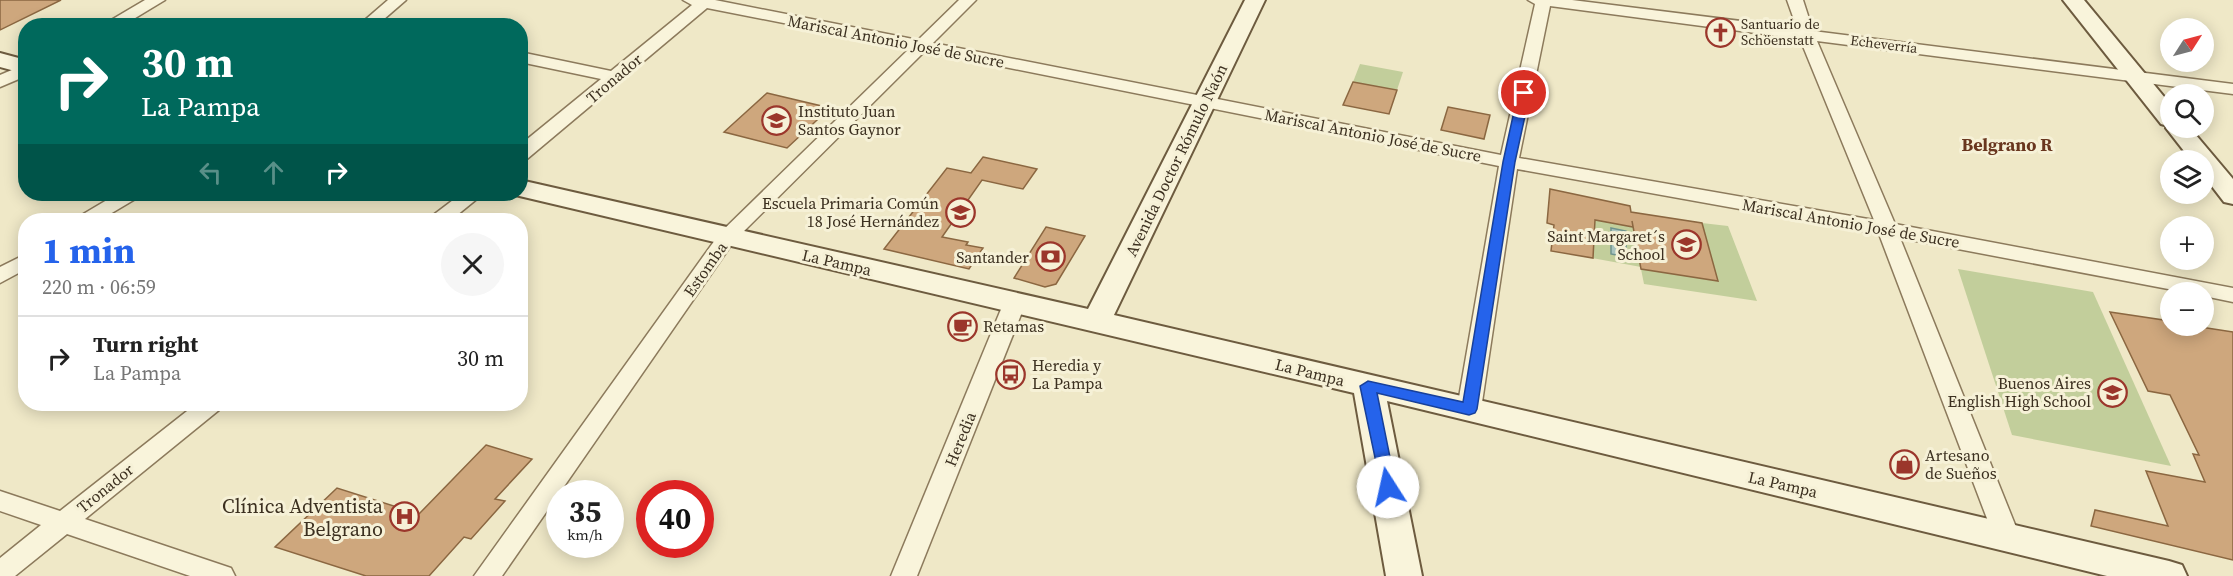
<!DOCTYPE html>
<meta charset="utf-8">
<style>
:root{--surface:#fff;--page:#f6f6f6;--text:#222;--muted:#767676;--line:#e0e0e0;--accent:#2563eb}
body{margin:0;font-family:"Source Serif 4",serif;background:var(--page);color:var(--text);height:100vh;display:flex;flex-direction:column;font-size:22px;white-space:nowrap}
*{box-sizing:border-box;margin:0}
p{font-size:20px;color:var(--muted)}
.icon{flex:none;width:33px;height:33px;fill:none;stroke:currentColor;stroke-width:2;stroke-linecap:round;stroke-linejoin:round}
.map{position:relative;flex:1;overflow:hidden}
.panel{position:absolute;left:18px;top:213px;width:510px;height:198px;display:flex;flex-direction:column;background:var(--surface);border-radius:24px;box-shadow:0 3px 15px #0003}
.panel>*{flex:none}
.banner{position:absolute;left:18px;top:18px;width:510px;height:183px;border-radius:24px;box-shadow:0 3px 15px #0003;background:#00695c;color:#fff;overflow:hidden}
.needle{width:39px;rotate:54deg}
.buttons{position:absolute;left:2160px;top:18px;display:grid;gap:12px}
.buttons a{display:grid;place-items:center;width:54px;height:54px;border-radius:50%;background:var(--surface);box-shadow:0 3px 15px #0003;font-size:30px}
.speed{position:absolute;left:546px;top:480px;display:flex;gap:12px;font-size:30px;font-weight:700;text-align:center}
.speed>*{display:grid;place-content:center;width:78px;height:78px;border-radius:50%;background:var(--surface);box-shadow:0 3px 15px #0003;line-height:1}
.speed small{font-size:15px;font-weight:400}
.speed .limit{border:9px solid #d22;background:#fff;color:#111}
.pin{position:absolute;display:grid;place-items:center;width:51px;height:51px;color:#fff;margin:-26px;border:3px solid #fff;border-radius:50%;box-shadow:0 2px 6px #0007}
.me{position:absolute;width:66px;margin:-33px;rotate:350deg;stroke-linejoin:round;filter:drop-shadow(0 0 4px #0008)}
.turn{display:flex;align-items:center;gap:21px;height:126px;padding:0 24px;font-size:27px}
.turn .icon{width:78px;height:78px;stroke-width:2.5}
.turn b{display:block;font-size:42px;line-height:51px}
.lanes{display:flex;align-items:center;height:57px;padding:0 24px;background:#0003;justify-content:center;gap:30px;direction:ltr}
.lanes .off{opacity:.35}
.round{display:grid;place-items:center;flex:none;width:63px;height:63px;border-radius:32px;background:var(--page)}
.summary{display:flex;align-items:center;justify-content:space-between;height:102px;padding:0 24px}
h1{font-size:36px;font-weight:700;line-height:45px;color:var(--accent)}
ul{padding:0;list-style:none}
li{display:flex;align-items:center;gap:18px;height:84px;padding:0 24px;border-top:2px solid var(--line)}
li div{flex:1}
li b{display:block;font-size:22px}
li em{font-style:normal}
.map>svg:first-child{display:block}
.green{fill:#c2ce9b}
.water{fill:#a8c3be;stroke:#6e928d;stroke-width:1.5}
.building{fill:#cea77d;stroke:#8b6741;stroke-width:1.5}
.lines{fill:none;stroke-linecap:round;stroke-linejoin:round}
.street-casing{stroke:#8c7a5c;stroke-width:3}
.secondary-casing{stroke:#6d5b3f;stroke-width:4}
.street{fill:#f9f4db;fill-rule:evenodd}
.secondary{fill:#f9f4db;fill-rule:evenodd}
.route{fill:#2563eb;stroke:#184099;stroke-width:1.5}
.labels{text-anchor:middle;dominant-baseline:central;stroke-width:6;stroke-linejoin:round;paint-order:stroke}
.far-poi-label{font-size:14px;fill:#3c3020;stroke:#f6f1d7;text-anchor:start}
.far-street-label{font-size:14px;fill:#3c3020;stroke:#f6f1d7}
.street-label{font-size:16px;fill:#3c3020;stroke:#f6f1d7}
.poi-label{font-size:16px;fill:#3c3020;stroke:#f6f1d7;text-anchor:start}
.neighbourhood-label{font-size:18px;font-weight:bold;fill:#69361e;stroke:#f6f1d7}
.near-poi-label{font-size:20px;fill:#3c3020;stroke:#f6f1d7;text-anchor:end}
</style>
<div class="map">
<svg width="2233" height="576" viewBox="0 0 2233 576">
<rect width="100%" height="100%" fill="#efe8c7"/>
<!-- green -->
<g class="green">
<path d="M1360,64L1403,72L1397,90L1353,82Z"/>
<path d="M1595,220L1633,225L1641,267L1592,258Z"/>
<path d="M1702,223L1728,226L1757,301L1644,284L1641,269L1717,281Z"/>
<path d="M1958,269L2093,292L2171,466L2012,435Z"/>
</g>
<!-- water -->
<path class="water" d="M1611,228L1626,231V257L1611,254Z"/>
<!-- building -->
<g class="building">
<path d="M0,0H61L0,30Z"/>
<path d="M1353,82L1397,90L1389,114L1343,105Z"/>
<path d="M767,93L830,108L787,148L724,132Z"/>
<path d="M1448,107L1490,115L1484,139L1441,130Z"/>
<path d="M983,157L1037,169L1023,189L982,180L942,237L968,242L966,245L983,248L969,269L884,249L947,168L971,173Z"/>
<path d="M1550,189L1630,206L1631,212L1702,223L1718,281L1641,269L1632,221L1633,227L1595,220L1593,258L1551,251L1554,225L1547,223Z"/>
<path d="M1046,227L1085,236L1056,284L1045,287L1014,278Z"/>
<path d="M2110,312L2170,321V326H2194L2233,332V560L2091,526L2095,510L2168,526L2146,471L2205,482L2193,454L2199,455L2170,395L2148,391Z"/>
<path d="M486,445L532,459L495,499L505,501L471,539L464,537L429,576H366L275,547L337,488L419,514Z"/>
</g>
<g class="lines">
<defs>
<g id="street">
<path d="M145,0H165L122,26H101Z"/>
<path d="M388,0H406L376,26H358Z"/>
<path d="M683,0H715L918,40L959,0H976L933,43L1501,155L1535,4L1528,0H1572L1797,28L1787,0H1803L1813,31L2233,84V94L1817,41L1895,224L2233,288V302L2204,296V292H2184L1900,238L2020,537L2016,544L2007,547L1998,544L1994,537L1879,234L1517,169L1481,409L1477,415L1469,418L1461,415L1457,409L1499,166L925,51L734,241L502,576H474L720,233L910,48L707,8L527,159L520,160V145L601,79L520,62V52L611,71L692,5ZM1550,6L1800,39L1874,220L1519,158Z"/>
<path d="M26,64V76L0,87V75Z"/>
<path d="M117,194H140L137,198L100,220H77L80,216Z"/>
<path d="M461,194H483L451,220H429L432,216Z"/>
<path d="M26,254V269L0,283V267Z"/>
<path d="M1015,295L1023,297L1026,302L917,576H891L1004,302L1007,297Z"/>
<path d="M196,404H223L219,410L85,519L231,568L235,576H190L67,534L15,576H0V558L41,525L0,511V491L60,511Z"/>
</g>
<g id="secondary">
<path d="M1245,0H1265L1114,315L2169,561L2182,565L2187,576H2107L1387,401L1422,576H1386L1354,393L511,194H520V180L1088,309Z"/>
<path d="M2063,0H2084L2170,104V128H2190L2233,179V204L2224,202L2204,176V160H2191L2166,128L2168,126L2161,124Z"/>
<path d="M0,53L26,60V74L0,67Z"/>
</g>
</defs>
<!-- street casing -->
<use href="#street" class="street-casing"/>
<!-- secondary casing -->
<use href="#secondary" class="secondary-casing"/>
<!-- street -->
<use href="#street" class="street"/>
<!-- secondary -->
<use href="#secondary" class="secondary"/>
</g>
<!-- route -->
<path class="route" d="M1524,89L1530,93L1515,162L1477,409L1475,413L1469,415L1377,393L1396,487L1393,491L1388,493L1382,491L1360,386L1368,381L1463,402L1503,162L1518,93Z"/>
<!-- icons -->
<defs>
<symbol id="church-ring" viewBox="-11 -11 22 22"><circle r="9.5" fill="#f6f1d7" stroke="#9b362b" stroke-width="1.5"/><path d="M-1.2-6h2.4v3.5h3.3v2.4h-3.3V6h-2.4V-.1h-3.3v-2.4h3.3Z" fill="#9b362b"/></symbol>
<symbol id="school-ring" viewBox="-11 -11 22 22"><circle r="9.5" fill="#f6f1d7" stroke="#9b362b" stroke-width="1.5"/><path d="M0-5L7-2L0 1L-7-2ZM-4 1L0 2.5L4 1V4Q0 6-4 4Z" fill="#9b362b"/></symbol>
<symbol id="bank-ring" viewBox="-11 -11 22 22"><circle r="9.5" fill="#f6f1d7" stroke="#9b362b" stroke-width="1.5"/><path d="M-6-4H6V4H-6ZM0-2.3a2.3 2.3 0 1 0 0 4.6a2.3 2.3 0 1 0 0-4.6Z" fill="#9b362b"/></symbol>
<symbol id="cafe-ring" viewBox="-11 -11 22 22"><circle r="9.5" fill="#f6f1d7" stroke="#9b362b" stroke-width="1.5"/><path d="M-5.5-4.5H6V0H3Q3 3.5 0 3.5H-2.5Q-5.5 3.5-5.5 0ZM3-3.2v2h1.7v-2ZM-6 4.5H4V6H-6Z" fill="#9b362b"/></symbol>
<symbol id="bus-ring" viewBox="-11 -11 22 22"><circle r="9.5" fill="#f6f1d7" stroke="#9b362b" stroke-width="1.5"/><path d="M-5-6H5V4H4V6H2V4H-2V6H-4V4H-5ZM-3.5-4V0h7V-4ZM-3.5 1.2v1.5H-2V1.2ZM2 1.2v1.5H3.5V1.2Z" fill="#9b362b"/></symbol>
<symbol id="shop-ring" viewBox="-11 -11 22 22"><circle r="9.5" fill="#f6f1d7" stroke="#9b362b" stroke-width="1.5"/><path d="M-5-2.5h2.3a2.7 3.5 0 0 1 5.4 0H5L5.5 6h-11ZM-1.5-2.5h3a1.5 2.3 0 0 0-3 0Z" fill="#9b362b"/></symbol>
<symbol id="hospital-ring" viewBox="-11 -11 22 22"><circle r="9.5" fill="#f6f1d7" stroke="#9b362b" stroke-width="1.5"/><path d="M-5-5h3v3.5h4V-5h3V5h-3V1.5h-4V5h-3Z" fill="#9b362b"/></symbol>
</defs>
<g fill-rule="evenodd">
<use href="#church-ring" x="1704" y="16" width="33" height="33"/>
<use href="#school-ring" x="760" y="104" width="33" height="33"/>
<use href="#school-ring" x="944" y="196" width="33" height="33"/>
<use href="#school-ring" x="1670" y="228" width="33" height="33"/>
<use href="#bank-ring" x="1034" y="240" width="33" height="33"/>
<use href="#cafe-ring" x="946" y="310" width="33" height="33"/>
<use href="#bus-ring" x="994" y="358" width="33" height="33"/>
<use href="#school-ring" x="2096" y="376" width="33" height="33"/>
<use href="#shop-ring" x="1888" y="448" width="33" height="33"/>
<use href="#hospital-ring" x="388" y="500" width="33" height="33"/>
</g>
<g class="labels">
<!-- far-poi labels -->
<g class="far-poi-label">
<text x="1741" y="24">Santuario de<tspan x="1741" dy="16">Schöenstatt</tspan></text>
</g>
<!-- far-street labels -->
<g class="far-street-label">
<text transform="translate(1884 44) rotate(7)">Echeverría</text>
</g>
<!-- street labels -->
<g class="street-label">
<text transform="translate(896 41) rotate(11)">Mariscal Antonio José de Sucre</text>
<text transform="translate(614 78) rotate(-40)">Tronador</text>
<text transform="translate(1373 135) rotate(11)">Mariscal Antonio José de Sucre</text>
<text transform="translate(1176 160) rotate(-64)">Avenida Doctor Rómulo Naón</text>
<text transform="translate(1851 223) rotate(10)">Mariscal Antonio José de Sucre</text>
<text transform="translate(837 262) rotate(13)">La Pampa</text>
<text transform="translate(705 269) rotate(-55)">Estomba</text>
<text transform="translate(1310 372) rotate(14)">La Pampa</text>
<text transform="translate(960 439) rotate(-68)">Heredia</text>
<text transform="translate(1783 484) rotate(13)">La Pampa</text>
<text transform="translate(105 488) rotate(-39)">Tronador</text>
</g>
<!-- poi labels -->
<g class="poi-label">
<text x="798" y="111">Instituto Juan<tspan x="798" dy="18">Santos Gaynor</tspan></text>
<text x="939" y="203" text-anchor="end">Escuela Primaria Común<tspan x="939" dy="18">18 José Hernández</tspan></text>
<text x="1665" y="236" text-anchor="end">Saint Margaret´s<tspan x="1665" dy="18">School</tspan></text>
<text x="1029" y="257" text-anchor="end">Santander</text>
<text x="983" y="326">Retamas</text>
<text x="1032" y="365">Heredia y<tspan x="1032" dy="18">La Pampa</tspan></text>
<text x="2091" y="383" text-anchor="end">Buenos Aires<tspan x="2091" dy="18">English High School</tspan></text>
<text x="1925" y="455">Artesano<tspan x="1925" dy="18">de Sueños</tspan></text>
</g>
<!-- neighbourhood labels -->
<g class="neighbourhood-label">
<text x="2007" y="144">Belgrano R</text>
</g>
<!-- near-poi labels -->
<g class="near-poi-label">
<text x="383" y="506">Clínica Adventista<tspan x="383" dy="23">Belgrano</tspan></text>
</g>
</g>
</svg>
<div class="buttons">
<a><svg class="needle" viewBox="-14 -14 28 28"><path d="M0-13l5 13h-10z" fill="#e53935"/><path d="M0 13l5-13h-10z" fill="#767676"/></svg></a>
<a><svg class="icon" aria-label="search" viewBox="0 0 24 24"><circle cx="10" cy="10" r="6"/><path d="M15 15l6 6"/></svg></a>
<a><svg class="icon" aria-label="layers" viewBox="0 0 24 24"><path d="M12 4l9 5-9 5-9-5zM3 14l9 5 9-5"/></svg></a>
<a>+</a>
<a>−</a>
</div>
<div class="speed"><div>35<small>km/h</small></div><div class="limit">40</div></div>
<div class="pin" style="left:1524px;top:93px;background:#d93025"><svg class="icon" aria-label="arrive" viewBox="0 0 24 24"><path d="M6 21V4h12l-3 4 3 4H6"/></svg></div>
<svg class="me" style="left:1388px;top:487px" viewBox="-20 -20 40 40"><circle r="19" fill="#fff"/><path d="M0-13L10 11 0 6-10 11z" fill="#2563eb"/></svg>
<div class="banner">
<div class="turn"><svg class="icon" aria-label="right" viewBox="0 0 24 24"><path d="M7 20v-9h11M14 6l5 5-5 5"/></svg><div><b>30 m</b>La Pampa</div></div>
<div class="lanes"><svg class="icon off" aria-label="left" viewBox="0 0 24 24"><path d="M17 20v-9H6M10 6l-5 5 5 5"/></svg><svg class="icon off" aria-label="ahead" viewBox="0 0 24 24"><path d="M12 20V5M6 11l6-6 6 6"/></svg><svg class="icon" aria-label="right" viewBox="0 0 24 24"><path d="M7 20v-9h11M14 6l5 5-5 5"/></svg></div>
</div>
<section class="panel">
<div class="summary"><div><h1>1 min</h1><p>220 m · 06:59</p></div><a class="round"><svg class="icon" aria-label="close" viewBox="0 0 24 24"><path d="M6 6l12 12M18 6L6 18"/></svg></a></div>
<ul>
<li><svg class="icon" aria-label="right" viewBox="0 0 24 24"><path d="M7 20v-9h11M14 6l5 5-5 5"/></svg><div><b>Turn right</b><p>La Pampa</p></div><em>30 m</em></li>
</ul>
</section>
</div>
